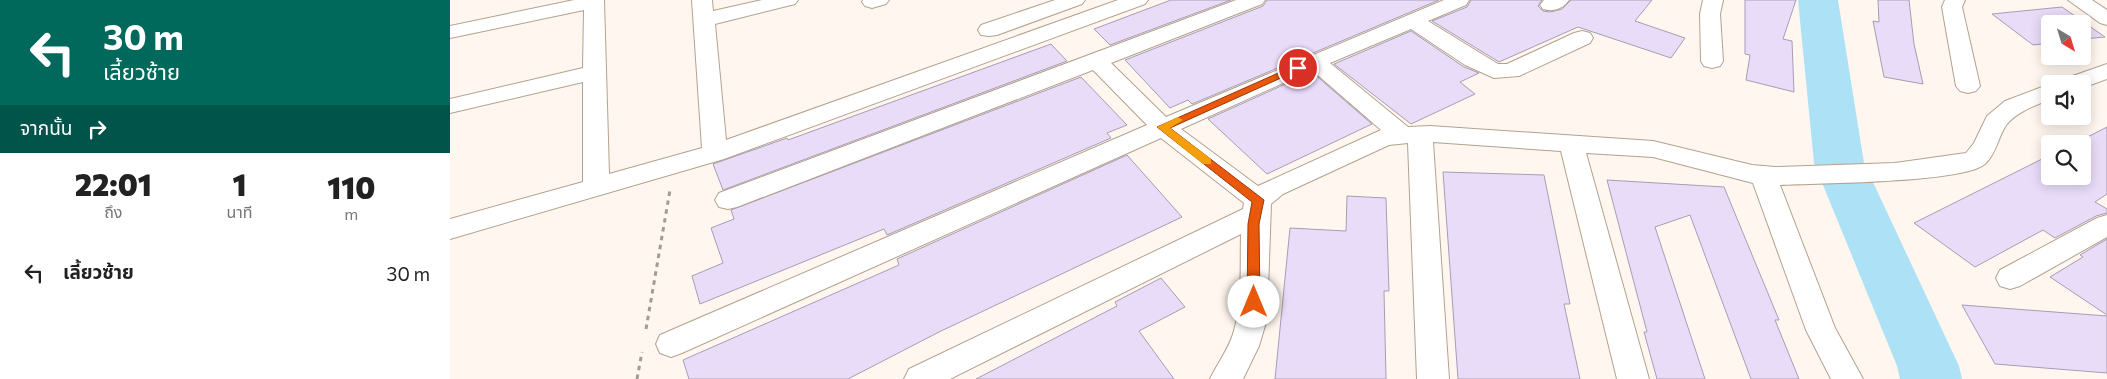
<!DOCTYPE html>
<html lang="th">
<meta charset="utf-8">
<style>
:root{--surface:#fff;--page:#f6f6f6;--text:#222;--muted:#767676}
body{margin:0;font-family:Commissioner,"Noto Sans Thai",sans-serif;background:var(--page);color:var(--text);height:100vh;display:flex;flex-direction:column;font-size:19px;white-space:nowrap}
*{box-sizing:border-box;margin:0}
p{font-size:16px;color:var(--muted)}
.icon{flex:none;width:28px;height:28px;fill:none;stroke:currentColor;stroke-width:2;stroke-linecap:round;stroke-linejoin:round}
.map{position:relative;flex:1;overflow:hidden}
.sheet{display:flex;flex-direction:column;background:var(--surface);width:450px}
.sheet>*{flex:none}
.top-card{background:#00695c;color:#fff;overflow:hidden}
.needle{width:32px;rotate:142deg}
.controls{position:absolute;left:1591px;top:15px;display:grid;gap:10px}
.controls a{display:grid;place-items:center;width:50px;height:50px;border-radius:5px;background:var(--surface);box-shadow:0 2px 12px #0003;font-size:25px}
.pin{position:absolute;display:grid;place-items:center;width:42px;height:42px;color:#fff;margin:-21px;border:2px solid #fff;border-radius:50%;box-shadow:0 1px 5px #0007}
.me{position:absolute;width:55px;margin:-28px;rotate:0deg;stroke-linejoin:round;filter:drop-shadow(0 0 4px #0008)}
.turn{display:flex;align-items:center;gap:18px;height:105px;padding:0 20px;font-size:22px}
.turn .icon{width:65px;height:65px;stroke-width:2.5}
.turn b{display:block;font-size:35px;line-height:42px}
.then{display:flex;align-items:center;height:48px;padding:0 20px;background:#0003;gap:10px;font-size:19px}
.eta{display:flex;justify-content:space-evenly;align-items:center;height:85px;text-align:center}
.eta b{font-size:30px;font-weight:800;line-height:35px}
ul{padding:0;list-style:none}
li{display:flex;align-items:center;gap:15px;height:70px;padding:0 20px}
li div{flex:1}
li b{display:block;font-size:19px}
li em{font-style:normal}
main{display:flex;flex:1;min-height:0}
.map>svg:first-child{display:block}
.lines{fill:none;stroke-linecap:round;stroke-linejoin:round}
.river{fill:#ade1f6;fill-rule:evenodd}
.building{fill:#e9dcf9;stroke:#a69db3}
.street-casing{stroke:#b3a18e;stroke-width:2}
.path{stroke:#a39c94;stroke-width:3;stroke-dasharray:4.5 4.5;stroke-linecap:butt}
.street{fill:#fff;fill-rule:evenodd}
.route{fill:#ea580c;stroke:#983908}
.slow{fill:#f59e0b}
</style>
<main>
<section class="sheet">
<div class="top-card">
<div class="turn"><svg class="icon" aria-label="left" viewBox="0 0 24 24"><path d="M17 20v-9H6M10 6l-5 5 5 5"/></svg><div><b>30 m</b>เลี้ยวซ้าย</div></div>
<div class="then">จากนั้น<svg class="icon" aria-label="right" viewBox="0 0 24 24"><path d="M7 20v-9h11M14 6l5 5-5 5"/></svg></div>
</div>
<div class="eta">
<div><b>22:01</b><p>ถึง</p></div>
<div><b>1</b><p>นาที</p></div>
<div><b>110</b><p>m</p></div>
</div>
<ul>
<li><svg class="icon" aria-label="left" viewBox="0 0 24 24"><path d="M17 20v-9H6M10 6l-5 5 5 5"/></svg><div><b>เลี้ยวซ้าย</b></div><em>30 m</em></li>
</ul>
</section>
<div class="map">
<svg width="1657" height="379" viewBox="0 0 1657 379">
<rect width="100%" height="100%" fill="#fff7ef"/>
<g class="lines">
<!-- river -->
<path class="river" d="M1348,0H1388L1414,163L1509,366L1512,379H1450L1447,366L1364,163Z"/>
</g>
<!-- building -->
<g class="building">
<path d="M721,0H781L660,45L644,29Z"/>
<path d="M817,0H989L742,104L738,100L720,108L675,60L813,6Z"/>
<path d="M1021,0H1092L1088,6L1093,11L1100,12L1112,9L1121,0H1202L1185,21L1235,38L1221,58L1128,27L1049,62L982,21L1017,7Z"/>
<path d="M1295,0H1346L1333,39L1342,41L1344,92L1296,80L1300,55L1295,54Z"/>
<path d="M1428,0H1459L1464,44L1473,84L1434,77L1423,21L1429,22Z"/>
<path d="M1612,7L1655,37L1632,39V24H1600V43L1583,45L1542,14Z"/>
<path d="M961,31L1014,67L1029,73L1010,82L1025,94L961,124L884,64Z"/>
<path d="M601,44L617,61L273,190L263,164L337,138L338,140Z"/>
<path d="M862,72L922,124L817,174L758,119Z"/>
<path d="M631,77L677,125L657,133L661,138L437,235L434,229L250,304L242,276L273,263L261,228L284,219L281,210Z"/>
<path d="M1657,127V194L1645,202L1657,209V213L1646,216L1605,238L1593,230L1525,267L1464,223L1600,155V176H1632V144H1624Z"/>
<path d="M677,155L732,217L489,332L398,379H239L233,360L449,265L447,259Z"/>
<path d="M993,172L1094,175L1120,304H1114L1130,379H1008Z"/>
<path d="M1157,180L1274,187L1329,320H1325L1349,379H1301L1240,215L1205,227L1255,379H1207L1194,332H1197Z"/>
<path d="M897,196L936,198L939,291H934L936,379H825L840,228L896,231Z"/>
<path d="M1657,239V315L1600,277L1633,257L1630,255Z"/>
<path d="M711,278L735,307L689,331L724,379H526L667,306L665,302Z"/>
<path d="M1512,305L1657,316V373L1545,364Z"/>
</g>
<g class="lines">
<defs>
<g id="street">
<path d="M124,0H154L159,174L252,148L242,0H262L263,11L312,0H348L345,4L265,24L276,140L668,0H698L695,4L274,159L0,239V219L133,182V82L0,113V99L133,68L134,10L0,38V26Z"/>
<path d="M413,0H439L436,4L422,8L415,6L412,2Z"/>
<path d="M605,0H635L632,4L547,35L539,36L531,35L528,30L531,25Z"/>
<path d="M786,0H815L812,4L661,63L716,117L994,0H1019L1016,5L978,21L1048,64H1057L1124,33L1132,31L1140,33L1143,38L1140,43L1069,76L1044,78L1015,65L961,29L880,63L958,127L980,126L1203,141L1302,165L1325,167L1445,163L1516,153L1524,143L1537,116L1555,101L1600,84V99C1585,106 1568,111 1557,124C1548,136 1547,153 1535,164C1514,183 1365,183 1330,185L1385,328L1413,379H1381L1356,330L1303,183L1203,157L1136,153L1199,379H1167L1111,151L983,142L999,379H967L958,143L939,145L833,194L821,204L817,319L809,346L793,379H760C767,364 778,350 783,334C793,302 790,267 791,234L500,379H454L459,369L793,209L794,203L711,138L232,353L221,357L210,353L206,344L210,335L697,125L643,70L287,207L278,209L269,207L265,200L269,193ZM862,70L931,130L808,186L731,129Z"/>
<path d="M1119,0C1113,9 1103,12 1093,9L1090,5L1094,0Z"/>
<path d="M1253,0H1273L1270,14L1273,61L1270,66L1262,68L1254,66L1251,61L1250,14Z"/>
<path d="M1495,0H1515L1512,7L1530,86L1526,91L1518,93L1510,91L1506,86L1492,7Z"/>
<path d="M1618,0H1642L1657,10V25L1650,23Z"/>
<path d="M1657,64V79L1632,88V84H1611L1614,79Z"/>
<path d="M1657,215V237L1570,286L1560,289L1550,286L1546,278L1550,270L1647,218Z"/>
</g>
</defs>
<!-- street casing -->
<use href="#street" class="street-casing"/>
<!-- path -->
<g class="path">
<path d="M196,329L220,190"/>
<path d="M187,379L192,352"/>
</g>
<!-- street -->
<use href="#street" class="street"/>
</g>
<!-- route -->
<path class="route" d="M844,66L853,68L720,128L814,200L809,224L810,302L804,307L797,302L798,224L802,202L707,127Z"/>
<!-- slow -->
<path class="slow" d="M728,117L733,120L720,128L761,159V164H753L707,127Z"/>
</svg>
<div class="controls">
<a><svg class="needle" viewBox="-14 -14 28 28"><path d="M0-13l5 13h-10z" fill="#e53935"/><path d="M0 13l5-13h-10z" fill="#767676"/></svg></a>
<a><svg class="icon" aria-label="sound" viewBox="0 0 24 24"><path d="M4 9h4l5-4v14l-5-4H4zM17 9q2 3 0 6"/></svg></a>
<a><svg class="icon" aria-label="search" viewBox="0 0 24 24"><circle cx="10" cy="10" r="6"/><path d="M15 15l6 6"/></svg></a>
</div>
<div class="pin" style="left:848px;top:68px;background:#d93025"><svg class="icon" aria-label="arrive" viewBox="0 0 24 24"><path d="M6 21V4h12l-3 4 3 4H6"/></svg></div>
<svg class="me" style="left:804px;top:302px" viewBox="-20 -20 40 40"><circle r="19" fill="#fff"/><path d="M0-13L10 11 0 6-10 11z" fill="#ea580c"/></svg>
</div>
</main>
